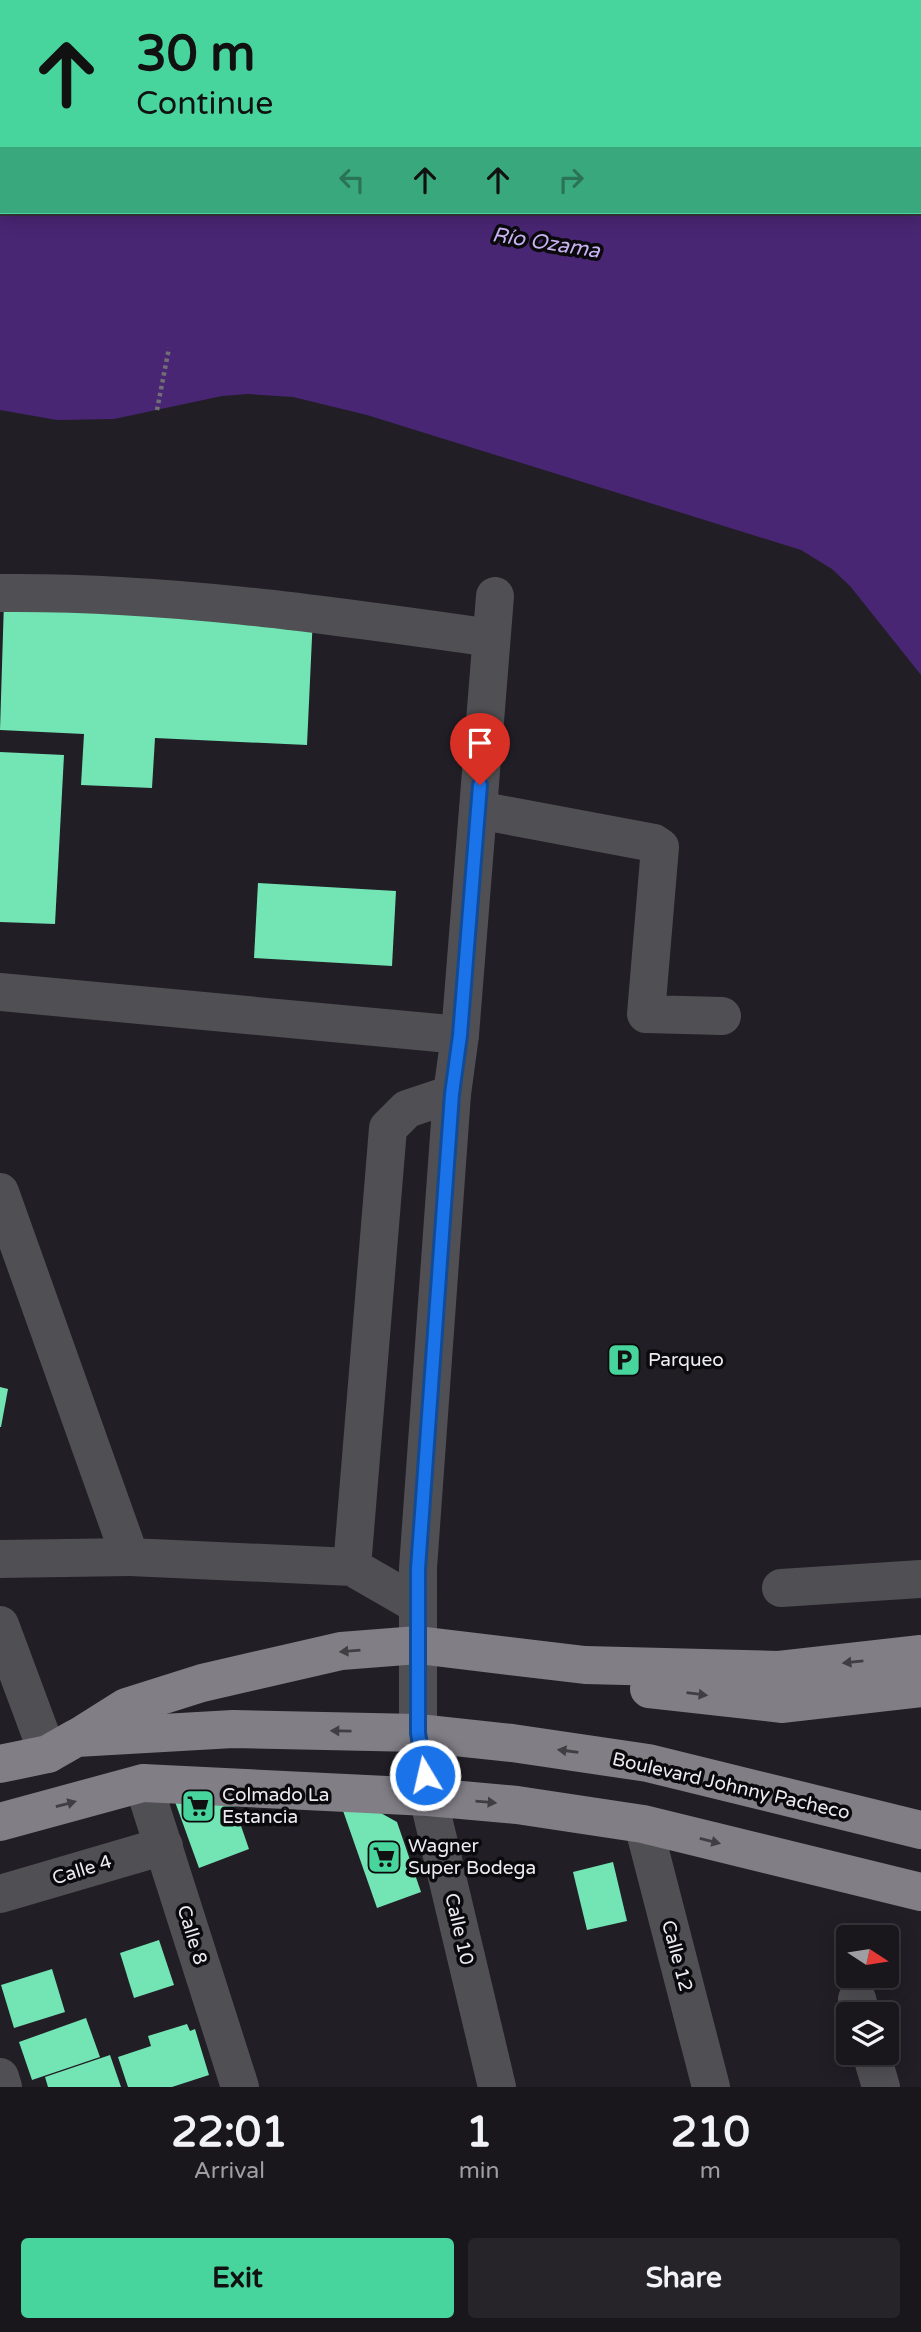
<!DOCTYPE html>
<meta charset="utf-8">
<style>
:root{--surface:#19161c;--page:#262329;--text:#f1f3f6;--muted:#9f9fa3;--line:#37353b;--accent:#48d49d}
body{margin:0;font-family:"Varela Round",sans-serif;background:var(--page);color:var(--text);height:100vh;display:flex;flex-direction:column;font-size:26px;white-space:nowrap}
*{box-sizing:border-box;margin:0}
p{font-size:23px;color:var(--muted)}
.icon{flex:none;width:38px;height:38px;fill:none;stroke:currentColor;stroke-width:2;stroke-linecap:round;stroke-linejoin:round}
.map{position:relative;height:2087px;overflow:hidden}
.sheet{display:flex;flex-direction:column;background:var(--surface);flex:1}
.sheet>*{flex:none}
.hud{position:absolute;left:0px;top:0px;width:922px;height:214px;box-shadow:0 4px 18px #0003,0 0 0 2px var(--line);background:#48d49d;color:#111;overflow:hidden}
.needle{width:46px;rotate:102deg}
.fabs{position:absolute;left:836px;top:1925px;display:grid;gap:14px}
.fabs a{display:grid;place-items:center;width:63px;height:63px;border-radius:7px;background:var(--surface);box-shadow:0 4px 18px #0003,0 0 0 2px var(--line);font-size:35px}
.pin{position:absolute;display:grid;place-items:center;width:60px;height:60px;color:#fff;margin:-72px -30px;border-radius:50% 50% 50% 0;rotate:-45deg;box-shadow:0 0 7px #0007}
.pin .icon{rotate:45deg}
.me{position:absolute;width:77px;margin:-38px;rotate:351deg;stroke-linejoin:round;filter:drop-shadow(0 0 5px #0008)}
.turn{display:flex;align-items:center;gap:24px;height:147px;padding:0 21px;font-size:32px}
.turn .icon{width:91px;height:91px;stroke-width:2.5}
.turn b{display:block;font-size:49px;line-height:60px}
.lanes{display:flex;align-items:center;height:66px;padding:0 21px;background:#0003;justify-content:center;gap:35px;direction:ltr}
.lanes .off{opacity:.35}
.eta{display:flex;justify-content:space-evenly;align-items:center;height:119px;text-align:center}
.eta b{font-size:42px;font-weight:700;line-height:49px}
.button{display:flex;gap:14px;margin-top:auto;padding:14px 21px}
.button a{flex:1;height:80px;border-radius:7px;background:var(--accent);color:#111;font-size:28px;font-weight:700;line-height:80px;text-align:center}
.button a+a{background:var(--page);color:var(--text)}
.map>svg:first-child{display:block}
.water{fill:#492673;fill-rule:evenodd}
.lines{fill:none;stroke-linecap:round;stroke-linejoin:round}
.ferry{stroke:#c9b2f3;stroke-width:2;stroke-dasharray:9 7;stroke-linecap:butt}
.building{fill:#73e5b4}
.path{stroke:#716e75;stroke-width:4.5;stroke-dasharray:3.5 3.5;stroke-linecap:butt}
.minor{stroke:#504f53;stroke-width:38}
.major{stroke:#817e86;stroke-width:38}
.oneway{fill:#403e43}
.route-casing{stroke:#114b97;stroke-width:18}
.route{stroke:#1a73e8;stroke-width:12}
.labels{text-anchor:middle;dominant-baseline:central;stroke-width:7;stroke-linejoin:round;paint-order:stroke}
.poi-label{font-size:19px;fill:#edebf1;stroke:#0a090c;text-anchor:start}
.street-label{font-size:19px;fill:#edebf1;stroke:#0a090c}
.water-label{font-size:21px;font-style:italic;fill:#c9b2f3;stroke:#0a090c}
</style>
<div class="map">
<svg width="921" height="2087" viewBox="0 0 921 2087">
<rect width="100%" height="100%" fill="#211e26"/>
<!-- water -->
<path class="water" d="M0,0H921V675L850,586L832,569L801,550L367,415L293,397L248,394L222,396L114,419L57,420L0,410ZM2,2H920V212H2Z"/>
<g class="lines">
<!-- ferry -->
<g class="ferry">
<path d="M813,2L814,0"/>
<path d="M0,54H2"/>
</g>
</g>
<!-- building -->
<g class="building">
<path d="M4,601L313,616L307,745L155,738L152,788L81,785L84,734L0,730Z"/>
<path d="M0,752L64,755L55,924L0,922Z"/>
<path d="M258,883L396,891L392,966L254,958Z"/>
<path d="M0,1387L8,1389L1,1427H0Z"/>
<path d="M174,1799L232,1800L249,1849L199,1868Z"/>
<path d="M341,1805L370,1807L397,1822L421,1892L377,1908Z"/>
<path d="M613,1862L627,1921L587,1930L573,1872Z"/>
<path d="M159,1940L174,1985L134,1998L120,1953Z"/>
<path d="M52,1969L65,2012L14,2028L1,1985Z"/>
<path d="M86,2018L100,2057L32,2080L19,2042Z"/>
<path d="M187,2024L190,2031L195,2029L209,2075L172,2087H128L118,2057L151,2046L148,2036Z"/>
<path d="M110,2055L121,2087H48L45,2077Z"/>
</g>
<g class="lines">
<!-- path -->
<path class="path" d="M157,410L169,348"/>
<!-- minor -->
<g class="minor">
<path d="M0,593C164,591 329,615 491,638"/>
<path d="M495,596L460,1035L452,1094L418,1568V1733L428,1797L497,2087"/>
<path d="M478,810L654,843L660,847L646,1014L722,1016"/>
<path d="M0,992L460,1035"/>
<path d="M0,1192L130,1557L352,1567L418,1605"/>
<path d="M0,1559L130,1557"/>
<path d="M352,1567L388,1128L407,1109L452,1094"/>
<path d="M781,1588L921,1579"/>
<path d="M0,1625L48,1754"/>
<path d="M143,1783L240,2087"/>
<path d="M643,1824L711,2087"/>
<path d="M0,1894L164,1846"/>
<path d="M857,1999L861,2014"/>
<path d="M871,2053L881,2087"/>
<path d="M0,2077L3,2087"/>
</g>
<!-- major -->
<g class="major">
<path d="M649,1689L783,1704L921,1688"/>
<path d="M80,1736L126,1707L202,1683L341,1651L418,1645L585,1665L779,1670L921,1654"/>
<path d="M0,1764L48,1754L76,1738L233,1729L418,1733L512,1743L648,1763L921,1830"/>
<path d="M0,1822L143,1783L428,1797L517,1805L643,1824L921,1892"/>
</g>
</g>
<!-- one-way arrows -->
<defs><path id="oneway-solid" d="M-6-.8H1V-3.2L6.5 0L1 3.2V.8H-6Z" transform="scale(1.75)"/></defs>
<g class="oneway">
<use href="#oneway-solid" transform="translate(350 1651) rotate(175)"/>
<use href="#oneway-solid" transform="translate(853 1662) rotate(174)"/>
<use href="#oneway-solid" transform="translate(697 1694) rotate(7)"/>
<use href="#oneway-solid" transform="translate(341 1731) rotate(-179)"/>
<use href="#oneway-solid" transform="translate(568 1751) rotate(-172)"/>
<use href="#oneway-solid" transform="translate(486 1802) rotate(5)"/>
<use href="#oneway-solid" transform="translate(66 1804) rotate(-15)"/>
<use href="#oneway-solid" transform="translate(710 1841) rotate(14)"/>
</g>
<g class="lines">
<defs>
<path id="route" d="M425,1775L418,1733V1569L452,1094L460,1035L480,785"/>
</defs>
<!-- route casing -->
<use href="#route" class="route-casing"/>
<!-- route -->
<use href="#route" class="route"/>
</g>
<!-- icons -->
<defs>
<symbol id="parking-square" viewBox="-11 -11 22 22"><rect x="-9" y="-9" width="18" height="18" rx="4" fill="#48d49d" stroke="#0a090c"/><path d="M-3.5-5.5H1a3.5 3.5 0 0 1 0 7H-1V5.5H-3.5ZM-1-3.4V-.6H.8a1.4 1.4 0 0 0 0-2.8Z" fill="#111"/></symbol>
<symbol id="supermarket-square" viewBox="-11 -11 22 22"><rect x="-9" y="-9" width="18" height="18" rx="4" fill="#48d49d" stroke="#0a090c"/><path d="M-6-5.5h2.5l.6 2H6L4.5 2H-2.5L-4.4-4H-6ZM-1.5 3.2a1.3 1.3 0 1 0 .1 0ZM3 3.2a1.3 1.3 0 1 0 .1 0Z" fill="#111"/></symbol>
</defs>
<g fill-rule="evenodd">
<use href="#parking-square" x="605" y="1341" width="38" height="38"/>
<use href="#supermarket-square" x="179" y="1787" width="38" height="38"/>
<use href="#supermarket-square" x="365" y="1838" width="38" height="38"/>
</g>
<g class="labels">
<!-- poi labels -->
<g class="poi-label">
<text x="648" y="1360">Parqueo</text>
<text x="222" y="1795">Colmado La<tspan x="222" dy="22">Estancia</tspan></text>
<text x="408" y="1846">Wagner<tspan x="408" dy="22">Super Bodega</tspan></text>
</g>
<!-- street labels -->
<g class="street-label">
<text transform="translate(731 1786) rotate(13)">Boulevard Johnny Pacheco</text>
<text transform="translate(82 1870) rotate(-17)">Calle 4</text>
<text transform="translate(459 1929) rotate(77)">Calle 10</text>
<text transform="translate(192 1935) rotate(73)">Calle 8</text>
<text transform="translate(677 1956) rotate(75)">Calle 12</text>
</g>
<!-- water labels -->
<g class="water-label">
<text transform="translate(546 243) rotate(9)">Río Ozama</text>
</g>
</g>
</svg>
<div class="fabs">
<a><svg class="needle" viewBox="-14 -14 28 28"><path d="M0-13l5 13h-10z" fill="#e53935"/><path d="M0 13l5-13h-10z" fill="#9f9fa3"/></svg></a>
<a><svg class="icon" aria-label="layers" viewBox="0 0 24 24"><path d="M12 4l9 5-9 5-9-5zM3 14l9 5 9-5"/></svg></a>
</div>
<div class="pin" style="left:480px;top:785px;background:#d93025"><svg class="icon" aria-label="arrive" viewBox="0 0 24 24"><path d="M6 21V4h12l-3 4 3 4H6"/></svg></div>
<svg class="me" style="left:425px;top:1775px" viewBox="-20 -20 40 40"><circle r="17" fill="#1a73e8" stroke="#fff" stroke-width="3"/><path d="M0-11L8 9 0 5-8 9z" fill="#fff"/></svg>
<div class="hud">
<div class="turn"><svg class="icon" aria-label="ahead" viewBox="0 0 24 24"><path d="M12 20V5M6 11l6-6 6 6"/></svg><div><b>30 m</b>Continue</div></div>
<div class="lanes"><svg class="icon off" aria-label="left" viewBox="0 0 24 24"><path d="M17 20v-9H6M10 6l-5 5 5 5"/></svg><svg class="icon" aria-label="ahead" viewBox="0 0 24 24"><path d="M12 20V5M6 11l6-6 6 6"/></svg><svg class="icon" aria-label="ahead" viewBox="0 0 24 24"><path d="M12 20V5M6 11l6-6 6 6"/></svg><svg class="icon off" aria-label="right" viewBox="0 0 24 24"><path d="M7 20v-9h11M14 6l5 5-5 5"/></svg></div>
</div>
</div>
<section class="sheet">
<div class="eta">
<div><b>22:01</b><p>Arrival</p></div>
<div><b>1</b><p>min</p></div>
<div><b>210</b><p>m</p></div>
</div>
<div class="button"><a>Exit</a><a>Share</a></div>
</section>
